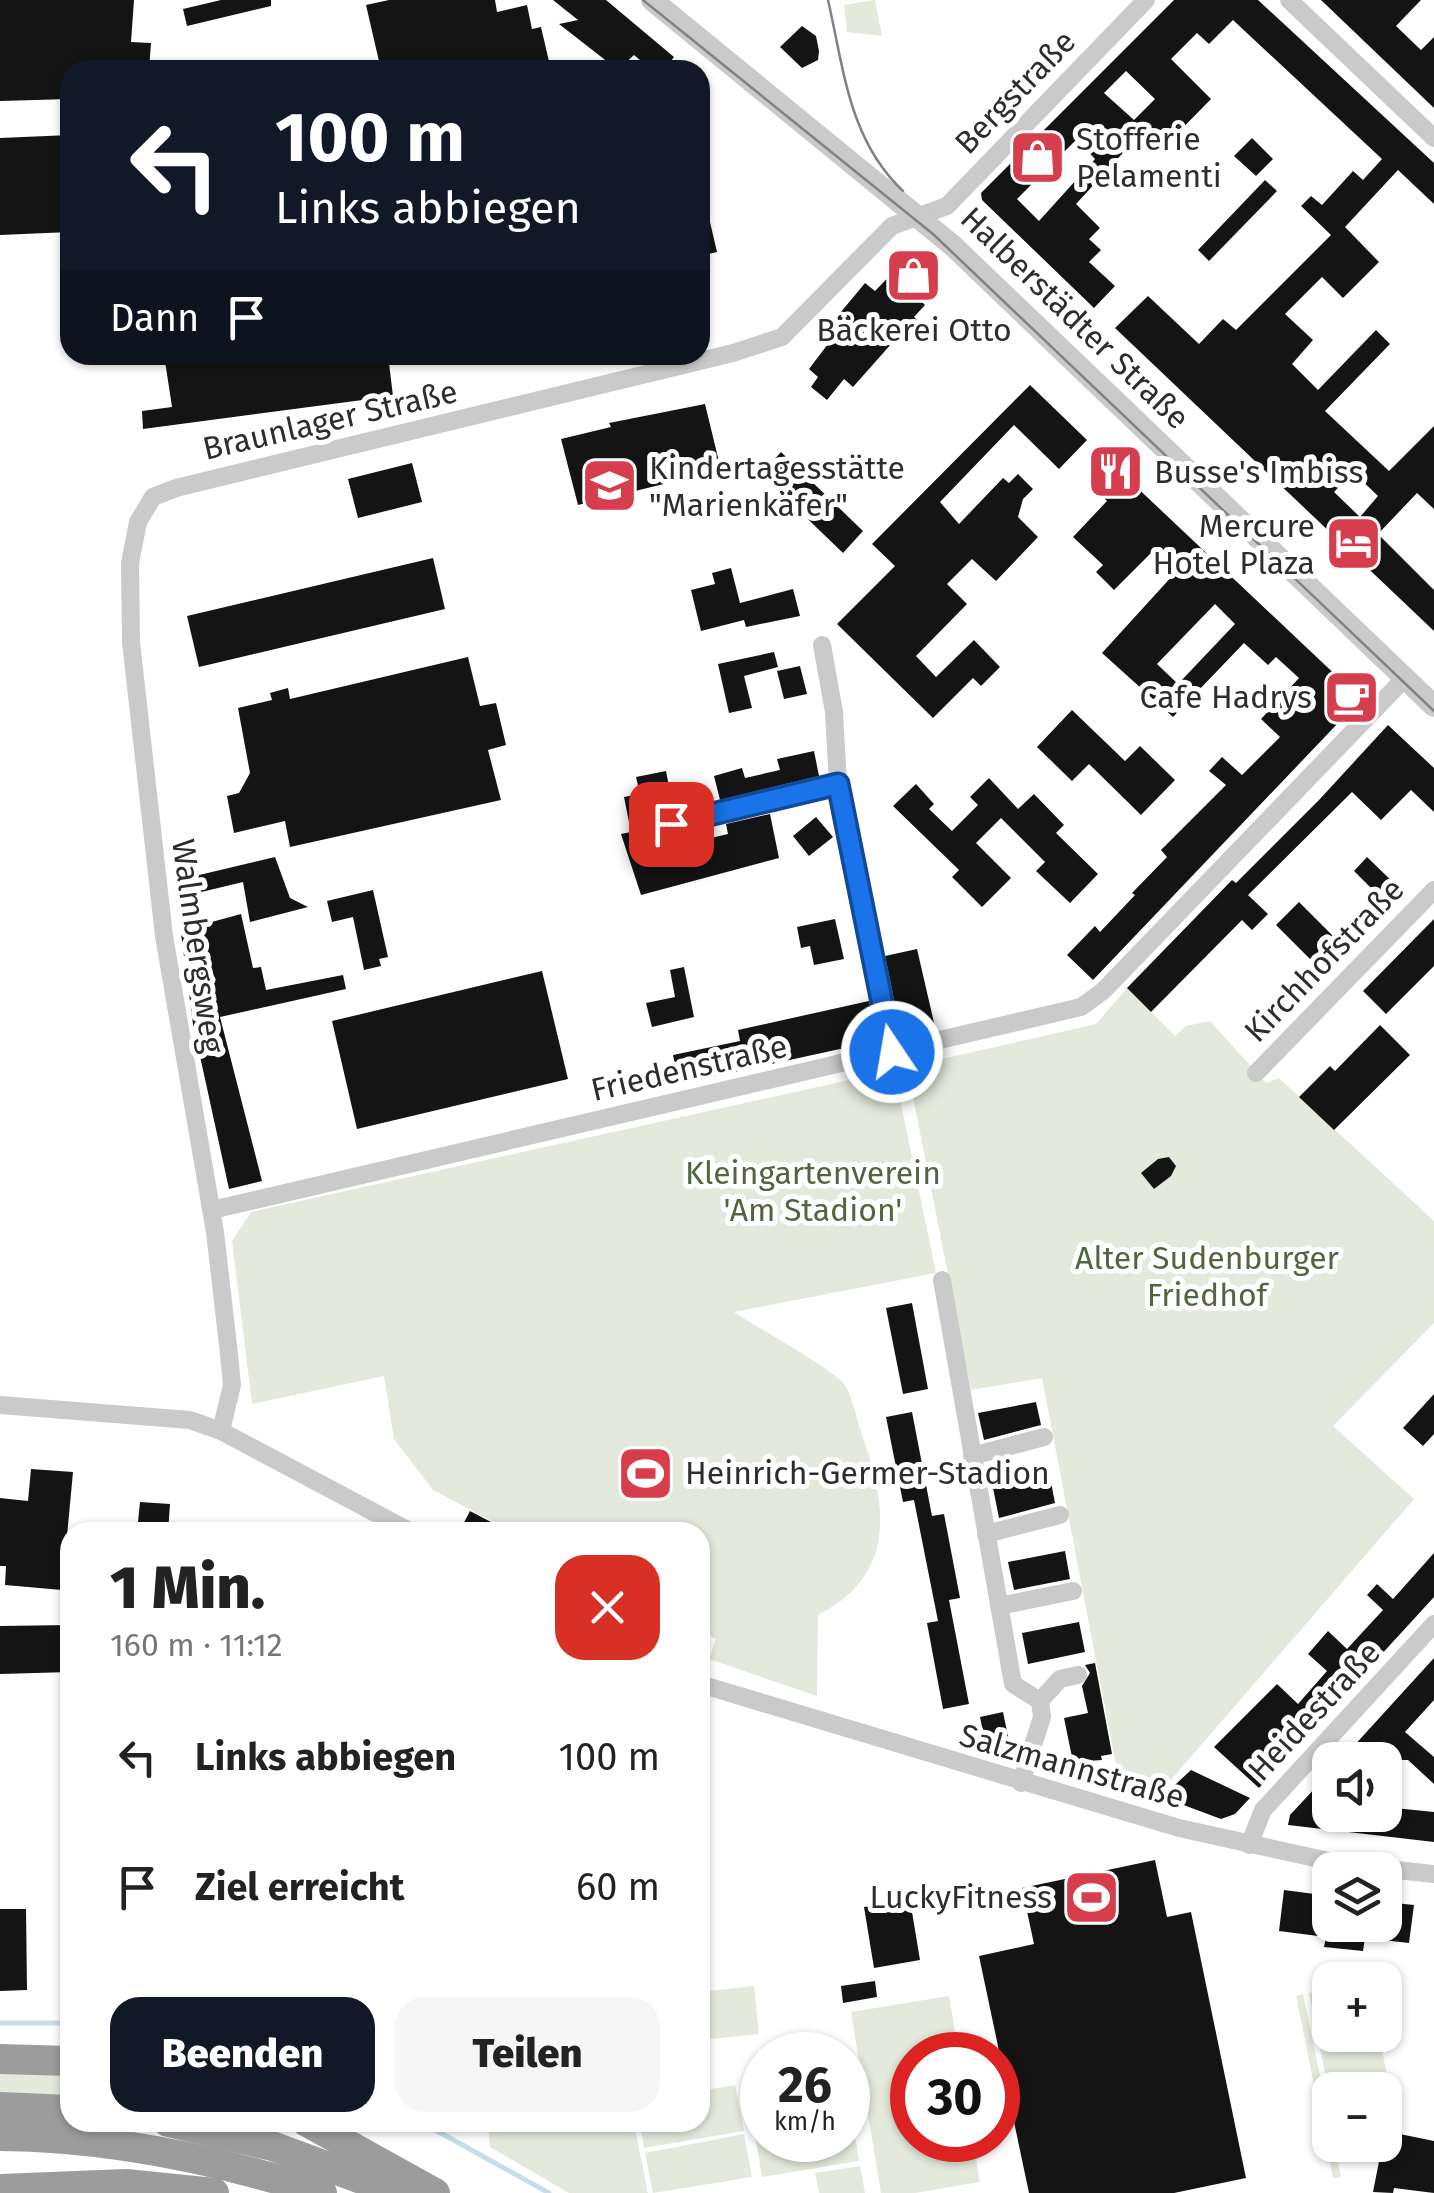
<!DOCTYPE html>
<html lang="de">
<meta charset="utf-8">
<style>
:root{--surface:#fff;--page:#f6f6f6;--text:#222;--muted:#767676;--accent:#111827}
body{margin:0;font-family:"Fira Sans",sans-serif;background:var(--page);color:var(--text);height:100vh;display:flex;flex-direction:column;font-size:38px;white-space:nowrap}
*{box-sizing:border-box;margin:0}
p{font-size:32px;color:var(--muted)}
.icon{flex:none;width:55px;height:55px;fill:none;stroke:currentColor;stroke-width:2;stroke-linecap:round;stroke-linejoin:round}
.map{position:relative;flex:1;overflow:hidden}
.details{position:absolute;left:60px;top:1522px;width:650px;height:610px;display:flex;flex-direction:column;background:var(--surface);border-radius:30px;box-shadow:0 2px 8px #0004}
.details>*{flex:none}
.top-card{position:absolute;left:60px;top:60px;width:650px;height:305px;border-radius:30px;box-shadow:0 2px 8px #0004;background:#111827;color:#fff;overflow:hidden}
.tools{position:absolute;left:1312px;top:1742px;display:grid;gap:20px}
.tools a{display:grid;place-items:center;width:90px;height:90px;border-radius:20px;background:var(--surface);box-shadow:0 2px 8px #0004;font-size:50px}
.speed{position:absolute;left:740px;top:2032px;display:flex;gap:20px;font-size:50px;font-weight:700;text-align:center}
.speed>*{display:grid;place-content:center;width:130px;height:130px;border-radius:50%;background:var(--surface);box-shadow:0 2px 8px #0004;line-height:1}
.speed small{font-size:25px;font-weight:400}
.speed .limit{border:15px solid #d22;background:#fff;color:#111}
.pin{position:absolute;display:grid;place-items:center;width:85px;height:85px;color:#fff;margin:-42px;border-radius:20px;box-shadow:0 5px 15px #0006}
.me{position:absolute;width:110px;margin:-55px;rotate:348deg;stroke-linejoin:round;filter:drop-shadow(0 0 8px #0008)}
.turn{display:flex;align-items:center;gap:35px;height:210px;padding:0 50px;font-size:45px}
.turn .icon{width:130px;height:130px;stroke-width:2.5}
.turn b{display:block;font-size:70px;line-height:85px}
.then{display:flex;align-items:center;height:95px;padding:0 50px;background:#0003;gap:20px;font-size:38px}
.round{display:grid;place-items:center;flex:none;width:105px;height:105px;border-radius:30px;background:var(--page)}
.overview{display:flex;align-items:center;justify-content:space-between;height:170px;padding:0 50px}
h1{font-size:60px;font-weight:800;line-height:75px}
.button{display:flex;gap:20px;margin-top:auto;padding:20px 50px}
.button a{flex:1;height:115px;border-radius:30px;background:var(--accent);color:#fff;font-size:40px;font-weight:800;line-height:115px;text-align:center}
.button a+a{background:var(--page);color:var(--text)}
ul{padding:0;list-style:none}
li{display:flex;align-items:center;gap:30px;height:130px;padding:0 50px}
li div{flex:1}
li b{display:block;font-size:38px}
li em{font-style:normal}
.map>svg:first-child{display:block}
.green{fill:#e3e9db}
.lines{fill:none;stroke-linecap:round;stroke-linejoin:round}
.stream{stroke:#c9dde8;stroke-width:5}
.building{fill:#141414;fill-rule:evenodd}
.minor{stroke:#cacaca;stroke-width:18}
.tertiary{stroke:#cacaca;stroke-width:22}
.trunk{stroke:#9c9c9c;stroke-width:30}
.tram{stroke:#828282;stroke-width:2.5}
.route-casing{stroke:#114b97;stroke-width:25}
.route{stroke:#1a73e8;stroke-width:18}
.labels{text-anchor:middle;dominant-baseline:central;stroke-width:10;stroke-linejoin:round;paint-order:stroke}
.street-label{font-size:32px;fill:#2d2d2d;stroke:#fff}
.poi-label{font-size:32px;fill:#2d2d2d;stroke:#fff;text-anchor:start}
.park-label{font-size:32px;fill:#51653e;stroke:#fff}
</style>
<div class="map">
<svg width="1434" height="2193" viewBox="0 0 1434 2193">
<rect width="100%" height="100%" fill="#fff"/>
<!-- green -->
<g class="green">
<path d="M875,0L882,36L847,32L844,5Z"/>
<path d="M1127,988L1175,1036L1186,1026L1210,1021L1266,1083L1279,1078L1434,1221V1323L1333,1426L1414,1499L1157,1796L1120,1786L1042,1378L971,1390L907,1067L1096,1024Z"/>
<path d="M894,1070L936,1273L734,1312C756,1327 832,1368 844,1384C853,1397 857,1421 862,1435C888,1508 896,1575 818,1615L817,1696L709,1659L716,1639L700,1631V1532H513L433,1490L394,1439L384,1376L252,1404L232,1241L251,1212Z"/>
<path d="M754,1986L759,2034L700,2040V1992Z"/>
<path d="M1330,1989V2035H1379L1392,2099L1385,2100V2090H1330V2098L1309,1993Z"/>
<path d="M1303,1994L1330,2124V2145H1334L1341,2177L1333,2178L1296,1996Z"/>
<path d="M949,1996L959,2055H912V2140H973L980,2182L915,2193H881L851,2012Z"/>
<path d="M0,2073L70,2074V2095L0,2093Z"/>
<path d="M735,2085L744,2131L644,2148L640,2123L700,2122V2091Z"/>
<path d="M851,2114L859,2161L762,2177L754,2130L762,2129V2140H848V2115Z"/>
<path d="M488,2123H634L648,2193H569L490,2147Z"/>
<path d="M744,2134L752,2177L653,2193L645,2153Z"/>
<path d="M860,2166L865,2193H819L815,2173Z"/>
</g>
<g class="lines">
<!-- stream -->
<g class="stream">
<path d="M0,2023H70"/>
<path d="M421,2122L549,2193"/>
</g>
</g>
<!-- building -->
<g class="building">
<path d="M0,0H134L131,42L151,43L149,70H70V99L0,101Z"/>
<path d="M221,0H271V6L187,26L183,9Z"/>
<path d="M389,0H495L497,12L527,5L532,29L541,27L551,70H381L366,5Z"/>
<path d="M553,0H606L674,57L664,70H652L634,55L618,70L559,24L578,20Z"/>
<path d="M1174,0H1258L1434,163V204L1398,170L1345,227L1379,262L1343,298L1322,277L1285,314L1313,340L1292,364L1318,390L1376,330L1390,344L1325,411L1389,471L1434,426V509L1417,493L1378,534L1434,590V631L1115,328L1148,296L1199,344L1223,319L1236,330L1331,235L1301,206L1311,196L1322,205L1353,171L1363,180L1382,159L1233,20L1209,44L1197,33L1171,59L1211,99L1163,148L1144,130L1076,204L1100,228L1089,239L1101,250L1089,262L1115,286L1094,308L982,200L981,193ZM1126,71L1155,99L1134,120L1104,93ZM1077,139L1095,159L1039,221L1017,199ZM1353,472L1378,496L1360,517L1334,492Z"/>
<path d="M1321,0H1421L1396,26L1421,50L1434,37V108Z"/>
<path d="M802,26L816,36L819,51L818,60L802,68L780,47Z"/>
<path d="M70,135V232L0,235V138Z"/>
<path d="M1252,138L1273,159L1256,176L1234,156Z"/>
<path d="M1265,180L1277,191L1209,261L1198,250Z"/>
<path d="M700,205H706L717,252L700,256Z"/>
<path d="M904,261L929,285L917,297L925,305L914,317L926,328L910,344L900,334L853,387L844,379L827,400L811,387L818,377L809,369L834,336L826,330L865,283L875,291Z"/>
<path d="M207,355H388L393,396L143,429L142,411L172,407L165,361Z"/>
<path d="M1030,385L1087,440L1059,469L1014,425L940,502L959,524L1003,478L1009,483L1018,474L1033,489L1023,499L1018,517L1038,537L996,581L972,559L947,584L967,604L916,656L936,677L974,640L1000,667L981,686L973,678L933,718L837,624L895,566L872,544Z"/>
<path d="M705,404L721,470L578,505L561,439L611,427L609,423Z"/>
<path d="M781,452L863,531L843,553L761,474Z"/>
<path d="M412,463L422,502L358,518L348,479Z"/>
<path d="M1111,463L1361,699L1093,980L1067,955L1095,926L1100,932L1135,895L1132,893L1167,857L1161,850L1226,785L1209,771L1222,757L1242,775L1280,737L1261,719L1299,678L1276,657L1268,665L1244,643L1173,717L1102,653L1174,574L1151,553L1114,590L1096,572L1103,565L1073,537L1107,501L1090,484ZM1215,604L1235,624L1178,684L1157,664Z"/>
<path d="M433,558L445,609L199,667L187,616Z"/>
<path d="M731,568L740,603L793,589L800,616L746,627L744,620L701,631L691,590L715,584L712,573Z"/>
<path d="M774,652L778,667L744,676L752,708L729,713L718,664Z"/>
<path d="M468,657L480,706L496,703L506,745L488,750L501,800L290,847L285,821L234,833L227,796L239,793L250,773L238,708L272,700L270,693L288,688L290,699Z"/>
<path d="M800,666L807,694L784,699L777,671Z"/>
<path d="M1072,710L1125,761L1140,746L1175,780L1141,815L1089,764L1072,781L1037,747Z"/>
<path d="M1388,725L1434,768V812L1411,790L1381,820L1352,792L1248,895L1268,914L1252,930L1242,920L1151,1012L1127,988L1232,880L1236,883L1319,800Z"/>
<path d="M814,751L819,776L720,800L714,776L742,768L745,778L780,770L777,759Z"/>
<path d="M666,771L673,807L646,812L655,851L728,834L726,824L770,814L779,858L641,895L621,834L631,832L624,797L640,794L636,777Z"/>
<path d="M989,778L1018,809L1034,794L1064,825L1056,833L1098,874L1070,903L1036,871L1045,862L1001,818L976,843L1011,878L982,907L952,877L959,870L893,806L916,784L934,804L929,809L952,831L978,805L970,797Z"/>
<path d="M816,817L833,837L809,856L793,836Z"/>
<path d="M275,857L290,898L308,907L250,922L243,882L193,894L197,926L241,914L253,968L261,967L266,990L343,975L346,989L220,1017L262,1181L229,1189L193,1024L174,881Z"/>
<path d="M1367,857L1397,886L1383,900L1354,871Z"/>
<path d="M373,890L388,957L379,959L381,966L364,970L353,917L332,922L327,901Z"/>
<path d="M1299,902L1346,949L1323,972L1276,925Z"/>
<path d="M835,919L844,959L814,965L810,946L801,948L797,927Z"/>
<path d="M1434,919V966L1386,1014L1363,991Z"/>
<path d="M917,949L935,1027L901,1034L885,956Z"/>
<path d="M684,967L694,1017L652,1027L646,1003L675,997L670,970Z"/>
<path d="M542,971L568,1079L357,1129L332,1021Z"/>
<path d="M869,1001L877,1039L872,1042L679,1084L673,1055L740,1041L738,1030Z"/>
<path d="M1380,1025L1410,1055L1334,1130L1299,1097L1330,1066L1335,1071Z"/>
<path d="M1169,1157L1176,1166L1171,1176L1154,1189L1141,1173L1158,1159Z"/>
<path d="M912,1303L928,1389L903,1394L886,1308Z"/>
<path d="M1434,1394V1434L1423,1446L1403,1428Z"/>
<path d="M1036,1402L1041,1425L984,1440L978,1413Z"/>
<path d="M912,1412L932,1516L944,1514L960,1598L949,1600L969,1704L943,1709L927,1623L938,1621L914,1500L903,1502L886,1417Z"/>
<path d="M31,1469L73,1472L62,1590L5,1585L6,1566H0V1498L28,1501Z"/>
<path d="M1050,1477L1055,1503L999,1518L993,1488Z"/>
<path d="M140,1502L170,1504L168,1532H137Z"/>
<path d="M470,1511L510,1532H459Z"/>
<path d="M1065,1551L1070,1579L1014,1590L1008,1562Z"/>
<path d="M1434,1553V1597L1259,1788L1214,1747L1277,1684L1298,1704L1327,1671L1308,1654L1328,1631L1347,1649L1383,1610L1367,1595L1377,1584L1393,1599Z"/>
<path d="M1079,1622L1085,1652L1028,1664L1022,1633Z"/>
<path d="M70,1625V1672L0,1674V1626Z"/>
<path d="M1434,1658V1700L1405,1732L1434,1757V1784L1408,1760H1341Z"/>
<path d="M1095,1663L1112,1754L1101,1756L1102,1760L1073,1762L1064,1718L1088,1713L1082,1686L1090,1673L1085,1665Z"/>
<path d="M1003,1712L1009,1741L986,1746L980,1717Z"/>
<path d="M1191,1770L1250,1798L1235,1814L1221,1819L1162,1797Z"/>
<path d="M1330,1772V1815H1385V1807L1434,1812V1842L1288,1825L1290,1815Z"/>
<path d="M1155,1860L1167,1917L1191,1912L1246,2178L1174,2193H1029L979,1956L1034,1944L1022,1888Z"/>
<path d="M1284,1890L1330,1896V1925H1385V1902L1414,1905L1409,1943L1365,1938L1363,1951L1324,1947L1326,1937L1279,1931Z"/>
<path d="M910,1900L920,1960L874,1968L864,1907Z"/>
<path d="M0,1909H26L27,1990L0,1991Z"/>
<path d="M875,1981L877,1997L843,2003L841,1986Z"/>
<path d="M1385,2131L1434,2141V2193L1394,2188L1393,2193L1373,2192Z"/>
</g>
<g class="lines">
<!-- minor -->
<g class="minor">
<path d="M1289,0L1434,138"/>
<path d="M822,645L834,712L838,784L892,1052"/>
<path d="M671,825L838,784"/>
<path d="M1256,1073L1434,890"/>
<path d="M212,1210L1081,1007L1103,991L1405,678"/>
<path d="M942,1280L1013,1684L1040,1701L1042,1717L1021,1783"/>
<path d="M0,1405L190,1420L221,1431L411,1532"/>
<path d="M221,1431L232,1385L229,1354L215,1232L164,936L131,642L130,563L138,522L153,497L176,488L733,353L782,337L892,226L947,206L1146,0"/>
<path d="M972,1456L1044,1437"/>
<path d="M986,1534L1060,1515"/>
<path d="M999,1606L1073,1591"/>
<path d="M700,1684L1179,1828L1342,1864L1434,1874"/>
<path d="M1040,1701L1060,1679L1078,1675"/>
<path d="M1249,1845L1263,1810L1434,1624"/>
</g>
<!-- tertiary -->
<path class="tertiary" d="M652,0L952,245L1434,706"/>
<!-- trunk -->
<g class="trunk">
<path d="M0,2059L70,2061"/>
<path d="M0,2107L70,2110"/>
<path d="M168,2122L272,2146L399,2193"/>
<path d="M307,2122L435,2193"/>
<path d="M0,2136C111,2137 217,2159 322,2193"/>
<path d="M0,2189L126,2184L214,2193"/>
</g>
<!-- tram -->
<g class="tram">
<path d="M643,0L933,234L1434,711"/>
<path d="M828,0C844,70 849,140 903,191"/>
</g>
</g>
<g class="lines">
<defs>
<path id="route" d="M671,824L838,784L892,1052"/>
</defs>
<!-- route casing -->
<use href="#route" class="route-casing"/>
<!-- route -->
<use href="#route" class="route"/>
</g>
<!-- icons -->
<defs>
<symbol id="shop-square" viewBox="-11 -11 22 22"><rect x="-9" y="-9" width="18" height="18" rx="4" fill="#d63d4d" stroke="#fff"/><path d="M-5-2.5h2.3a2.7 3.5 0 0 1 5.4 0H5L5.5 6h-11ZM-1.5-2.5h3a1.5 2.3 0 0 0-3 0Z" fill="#fff"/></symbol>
<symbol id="restaurant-square" viewBox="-11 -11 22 22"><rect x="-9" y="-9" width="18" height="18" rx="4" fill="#d63d4d" stroke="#fff"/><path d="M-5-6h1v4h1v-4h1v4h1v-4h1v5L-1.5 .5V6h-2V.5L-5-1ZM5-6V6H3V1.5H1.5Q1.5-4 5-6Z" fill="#fff"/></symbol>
<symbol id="school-square" viewBox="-11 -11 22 22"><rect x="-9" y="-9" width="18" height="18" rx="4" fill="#d63d4d" stroke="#fff"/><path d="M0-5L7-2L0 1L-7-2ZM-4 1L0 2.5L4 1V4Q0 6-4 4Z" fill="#fff"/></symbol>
<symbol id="hotel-square" viewBox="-11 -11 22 22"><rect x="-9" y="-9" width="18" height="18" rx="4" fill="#d63d4d" stroke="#fff"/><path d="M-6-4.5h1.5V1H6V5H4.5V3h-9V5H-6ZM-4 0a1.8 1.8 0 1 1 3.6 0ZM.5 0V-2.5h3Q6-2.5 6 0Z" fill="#fff"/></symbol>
<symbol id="cafe-square" viewBox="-11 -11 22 22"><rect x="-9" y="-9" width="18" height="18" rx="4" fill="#d63d4d" stroke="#fff"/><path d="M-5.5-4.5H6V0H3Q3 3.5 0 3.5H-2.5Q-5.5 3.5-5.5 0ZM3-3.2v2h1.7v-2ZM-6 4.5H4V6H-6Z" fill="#fff"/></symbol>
<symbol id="stadium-square" viewBox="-11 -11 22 22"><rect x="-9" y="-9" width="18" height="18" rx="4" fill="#d63d4d" stroke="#fff"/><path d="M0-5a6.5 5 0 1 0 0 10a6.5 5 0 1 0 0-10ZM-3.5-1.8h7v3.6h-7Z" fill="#fff"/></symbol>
</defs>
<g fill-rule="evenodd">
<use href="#shop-square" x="1006" y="126" width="63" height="63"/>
<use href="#shop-square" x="882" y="244" width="63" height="63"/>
<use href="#restaurant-square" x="1084" y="440" width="63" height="63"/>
<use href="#school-square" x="578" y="454" width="63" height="63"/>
<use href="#hotel-square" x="1322" y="512" width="63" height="63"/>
<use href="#cafe-square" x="1320" y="666" width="63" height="63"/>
<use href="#stadium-square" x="614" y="1442" width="63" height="63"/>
<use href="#stadium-square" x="1060" y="1866" width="63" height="63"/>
</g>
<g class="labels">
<!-- street labels -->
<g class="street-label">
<text transform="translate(1015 92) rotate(-46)">Bergstraße</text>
<text transform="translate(1075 318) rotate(44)">Halberstädter Straße</text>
<text transform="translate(330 420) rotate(-13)">Braunlager Straße</text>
<text transform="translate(198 946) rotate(82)">Walmbergsweg</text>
<text transform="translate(1324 960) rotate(-46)">Kirchhofstraße</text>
<text transform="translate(689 1068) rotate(-13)">Friedenstraße</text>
<text transform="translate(1314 1711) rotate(-47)">Heidestraße</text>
<text transform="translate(1072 1766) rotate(16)">Salzmannstraße</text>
</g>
<!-- poi labels -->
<g class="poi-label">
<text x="1076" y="139">Stofferie<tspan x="1076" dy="37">Pelamenti</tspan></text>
<text x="914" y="330" text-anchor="middle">Bäckerei Otto</text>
<text x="649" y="468">Kindertagesstätte<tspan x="649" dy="37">"Marienkäfer"</tspan></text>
<text x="1154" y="472">Busse's Imbiss</text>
<text x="1315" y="526" text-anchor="end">Mercure<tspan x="1315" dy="37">Hotel Plaza</tspan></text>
<text x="1312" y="697" text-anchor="end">Cafe Hadrys</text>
<text x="685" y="1473">Heinrich-Germer-Stadion</text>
<text x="1052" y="1897" text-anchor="end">LuckyFitness</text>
</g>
<!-- park labels -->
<g class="park-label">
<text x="813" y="1173">Kleingartenverein<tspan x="813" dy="37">'Am Stadion'</tspan></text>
<text x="1207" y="1258">Alter Sudenburger<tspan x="1207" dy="37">Friedhof</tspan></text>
</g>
</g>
</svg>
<div class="tools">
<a><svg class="icon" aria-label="sound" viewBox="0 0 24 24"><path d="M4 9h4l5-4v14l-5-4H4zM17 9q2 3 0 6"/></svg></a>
<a><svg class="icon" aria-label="layers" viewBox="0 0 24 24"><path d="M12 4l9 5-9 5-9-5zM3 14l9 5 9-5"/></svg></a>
<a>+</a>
<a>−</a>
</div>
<div class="speed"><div>26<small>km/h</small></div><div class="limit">30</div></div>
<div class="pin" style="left:671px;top:824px;background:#d93025"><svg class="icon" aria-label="arrive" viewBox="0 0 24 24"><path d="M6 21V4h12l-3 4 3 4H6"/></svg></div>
<svg class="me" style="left:892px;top:1052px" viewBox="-20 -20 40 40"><circle r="17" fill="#1a73e8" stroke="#fff" stroke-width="3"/><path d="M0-11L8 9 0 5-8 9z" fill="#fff"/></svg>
<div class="top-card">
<div class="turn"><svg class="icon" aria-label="left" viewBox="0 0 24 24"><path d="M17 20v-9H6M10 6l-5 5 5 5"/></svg><div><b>100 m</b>Links abbiegen</div></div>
<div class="then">Dann<svg class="icon" aria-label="arrive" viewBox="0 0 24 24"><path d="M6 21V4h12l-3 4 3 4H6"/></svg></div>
</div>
<section class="details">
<div class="overview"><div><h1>1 Min.</h1><p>160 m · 11:12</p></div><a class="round" style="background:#d93025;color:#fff"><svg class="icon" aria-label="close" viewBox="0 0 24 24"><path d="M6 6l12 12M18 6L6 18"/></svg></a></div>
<ul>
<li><svg class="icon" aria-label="left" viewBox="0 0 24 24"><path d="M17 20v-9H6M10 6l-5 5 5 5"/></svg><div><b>Links abbiegen</b></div><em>100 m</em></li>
<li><svg class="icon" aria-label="arrive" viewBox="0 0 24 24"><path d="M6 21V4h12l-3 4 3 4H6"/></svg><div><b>Ziel erreicht</b></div><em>60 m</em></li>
</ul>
<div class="button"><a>Beenden</a><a>Teilen</a></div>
</section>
</div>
